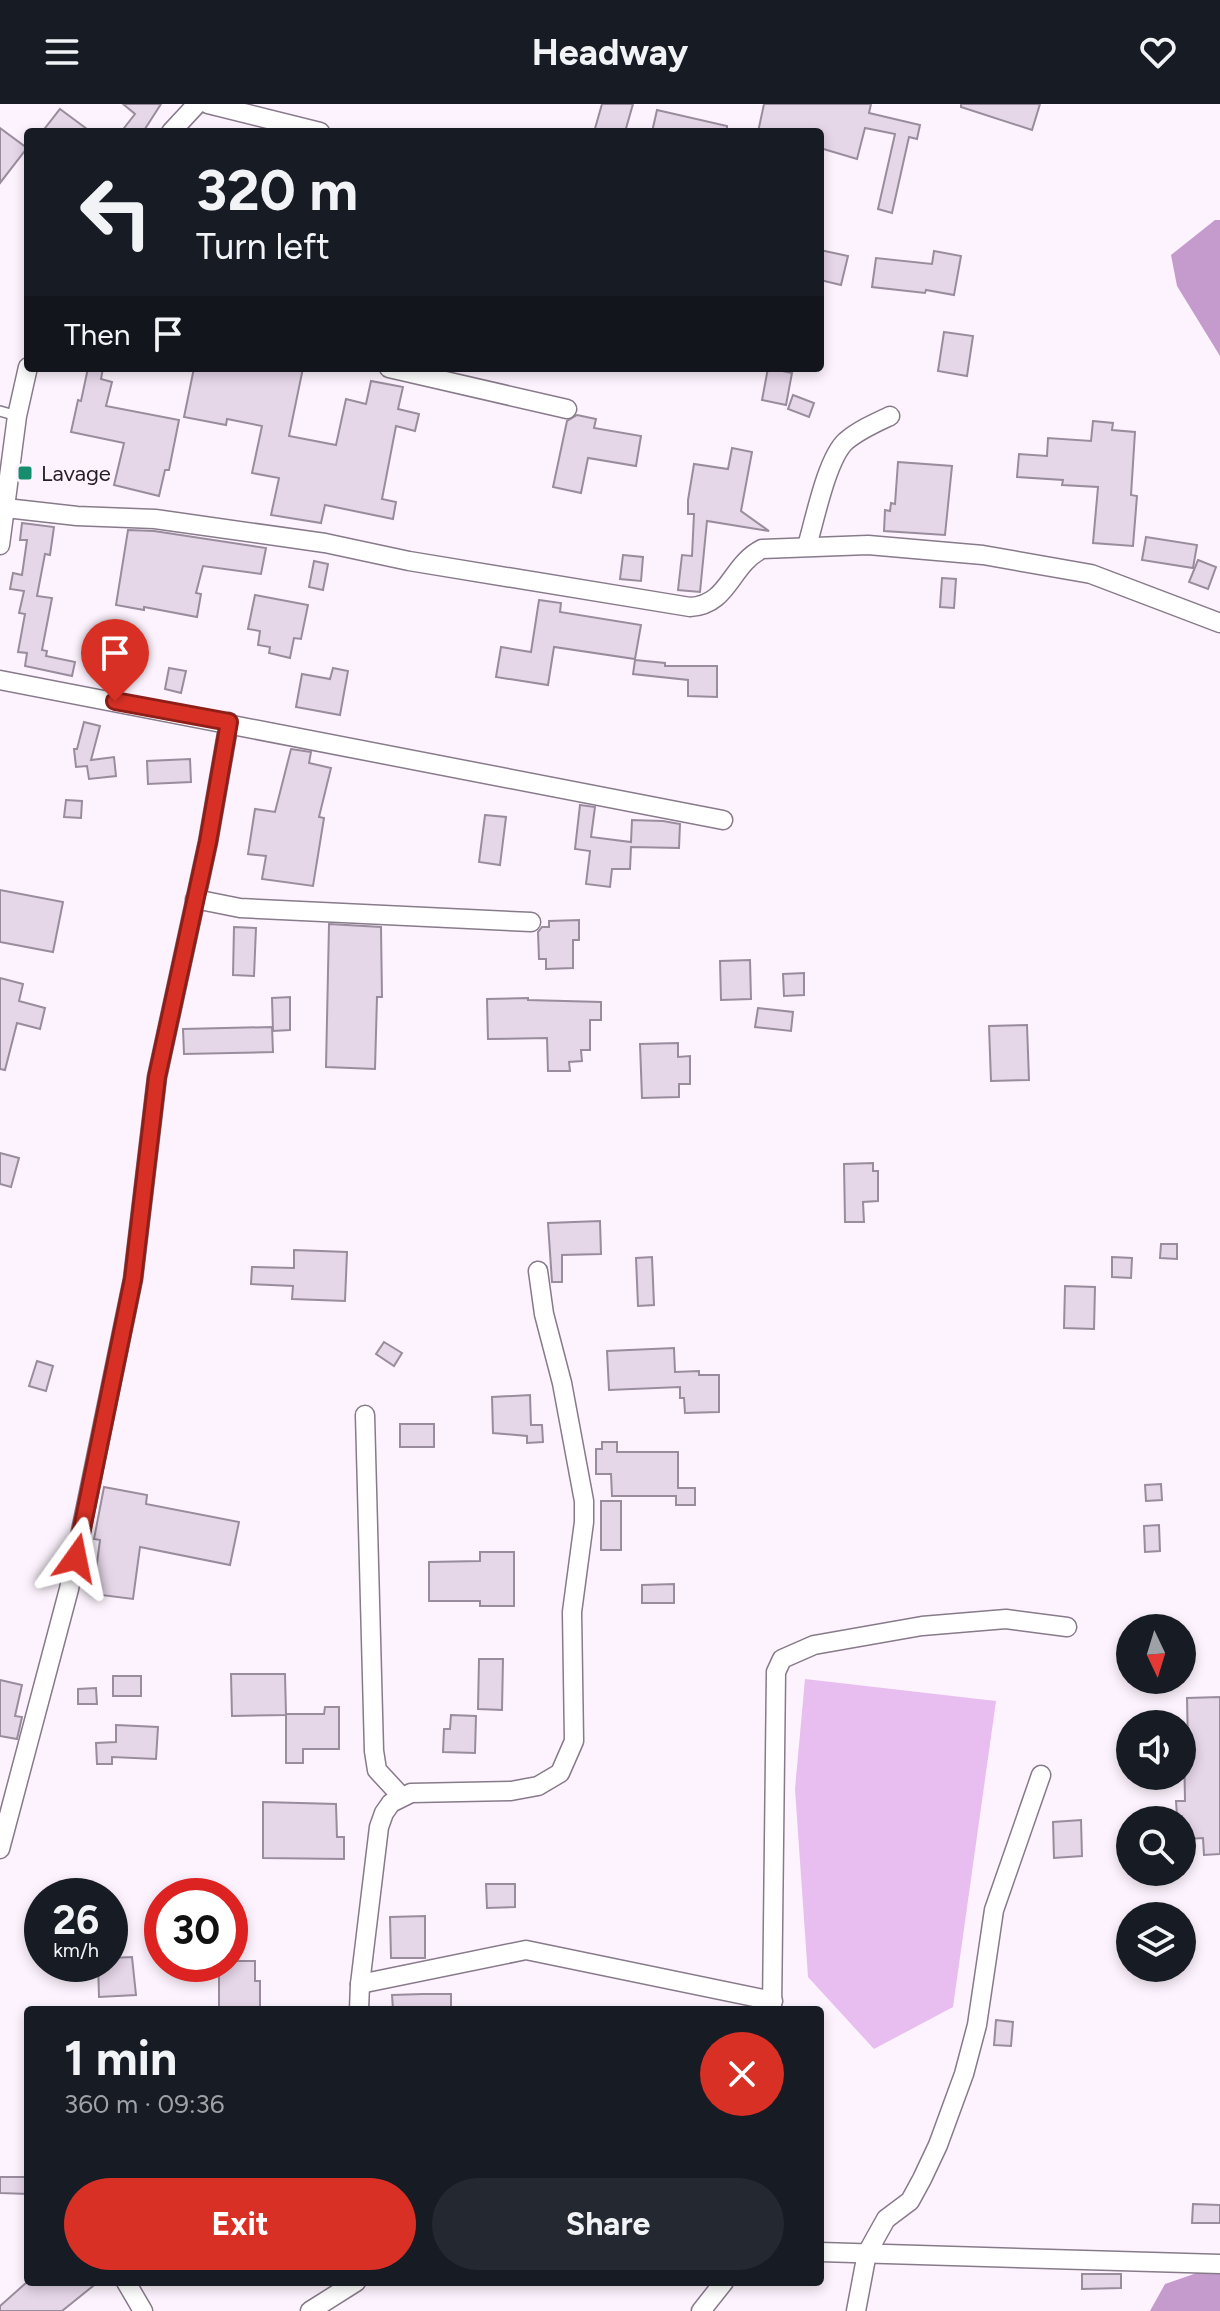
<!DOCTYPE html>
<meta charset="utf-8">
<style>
:root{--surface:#171b24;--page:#242831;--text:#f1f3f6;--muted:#9ea1a6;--accent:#d93025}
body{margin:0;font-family:Figtree,sans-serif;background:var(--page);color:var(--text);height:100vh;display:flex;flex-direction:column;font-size:30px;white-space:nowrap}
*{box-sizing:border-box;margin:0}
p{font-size:26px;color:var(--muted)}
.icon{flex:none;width:44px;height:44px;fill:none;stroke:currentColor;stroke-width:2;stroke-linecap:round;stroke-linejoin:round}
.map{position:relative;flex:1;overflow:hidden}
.side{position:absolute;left:24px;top:1902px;width:800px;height:280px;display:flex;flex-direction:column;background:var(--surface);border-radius:8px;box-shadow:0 4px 12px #0003}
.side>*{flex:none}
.top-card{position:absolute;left:24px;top:24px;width:800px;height:244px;border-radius:8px;box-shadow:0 4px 12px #0003;background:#171b24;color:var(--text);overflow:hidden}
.needle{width:52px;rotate:176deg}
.buttons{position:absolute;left:1116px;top:1510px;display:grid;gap:16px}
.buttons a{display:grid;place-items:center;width:80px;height:80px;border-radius:50%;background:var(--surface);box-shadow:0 4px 12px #0003;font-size:40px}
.speed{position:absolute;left:24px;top:1774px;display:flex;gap:16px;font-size:40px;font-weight:700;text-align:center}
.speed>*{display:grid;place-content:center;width:104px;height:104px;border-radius:50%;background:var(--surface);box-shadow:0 4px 12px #0003;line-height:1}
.speed small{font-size:20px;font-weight:400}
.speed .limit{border:12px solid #d22;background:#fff;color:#111}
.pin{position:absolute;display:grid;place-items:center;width:68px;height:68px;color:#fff;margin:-82px -34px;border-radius:50% 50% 50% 0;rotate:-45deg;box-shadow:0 0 8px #0007}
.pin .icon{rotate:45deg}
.me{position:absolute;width:88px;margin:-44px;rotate:12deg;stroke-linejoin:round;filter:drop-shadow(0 0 6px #0008)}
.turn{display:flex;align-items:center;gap:28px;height:168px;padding:0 40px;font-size:36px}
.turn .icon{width:104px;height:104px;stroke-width:2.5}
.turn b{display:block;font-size:56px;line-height:68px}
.then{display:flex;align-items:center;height:76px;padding:0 40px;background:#0003;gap:16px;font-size:30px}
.round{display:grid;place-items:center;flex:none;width:84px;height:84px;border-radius:42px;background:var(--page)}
.head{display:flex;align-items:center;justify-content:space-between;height:136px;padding:0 40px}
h1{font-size:48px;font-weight:700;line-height:60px}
.primary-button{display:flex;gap:16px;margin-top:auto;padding:16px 40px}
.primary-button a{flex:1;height:92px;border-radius:48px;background:var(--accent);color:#fff;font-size:32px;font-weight:700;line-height:92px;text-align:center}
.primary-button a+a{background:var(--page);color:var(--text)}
header{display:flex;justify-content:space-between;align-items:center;height:104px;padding:0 40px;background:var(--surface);font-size:36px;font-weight:700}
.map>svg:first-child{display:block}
.green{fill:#e7beef}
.water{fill:#c59bce}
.building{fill:#e5d6e8;stroke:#998c9c;stroke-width:2}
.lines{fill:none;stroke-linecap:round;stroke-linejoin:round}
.service-casing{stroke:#877a8a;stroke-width:12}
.minor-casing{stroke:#877a8a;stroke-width:21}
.service{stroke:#fff;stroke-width:9}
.minor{stroke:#fff;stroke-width:18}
.route-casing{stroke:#8d1f18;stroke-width:20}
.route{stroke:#d93025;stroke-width:14}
.poi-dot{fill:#168d6f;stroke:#fdf3fe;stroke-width:3}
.labels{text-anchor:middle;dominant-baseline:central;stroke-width:6;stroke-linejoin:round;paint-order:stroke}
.poi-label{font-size:22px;fill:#241e25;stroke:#fdf3fe;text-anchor:start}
</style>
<header><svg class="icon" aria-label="menu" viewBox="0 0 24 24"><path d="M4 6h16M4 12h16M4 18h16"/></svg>Headway<svg class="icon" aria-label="heart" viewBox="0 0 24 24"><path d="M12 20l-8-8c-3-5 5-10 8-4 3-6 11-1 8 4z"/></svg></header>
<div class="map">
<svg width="1220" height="2207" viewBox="0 0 1220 2207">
<rect width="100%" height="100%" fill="#fdf3fe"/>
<!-- green -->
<path class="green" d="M805,1575L996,1597L953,1903L874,1945L808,1873L795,1685Z"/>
<!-- water -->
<g class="water">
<path d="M1215,116H1220V252L1177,182L1171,151Z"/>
<path d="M1220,2161V2207H1150L1165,2180Z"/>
</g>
<!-- building -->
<g class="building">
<path d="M123,0H161L143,28H121L135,10Z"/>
<path d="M602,0H633L625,28H594Z"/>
<path d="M764,0H871L869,9L920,21L917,35L909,33L892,109L878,105L895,30L865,24L857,55L820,44V28H758Z"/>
<path d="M961,0H1040L1032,26L961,3Z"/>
<path d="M60,5L91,28H42Z"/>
<path d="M657,6L727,22V28H652Z"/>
<path d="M0,24L27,44L0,79Z"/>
<path d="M820,146L848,152L841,181L820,176Z"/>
<path d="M934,147L961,152L954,191L926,186L925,189L872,183L876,154L932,160Z"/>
<path d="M944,228L973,232L967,272L938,267Z"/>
<path d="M88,264H103L101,275L112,278L106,302L179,316L169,366H165L159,392L114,381L124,339L71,328L78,296L81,297Z"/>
<path d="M194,264H303L289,332L336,341L346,295L366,300L371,277L403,283L398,305L419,310L415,327L396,322L382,395L396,398L393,415L325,401L321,419L271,411L279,374L252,369L262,322L227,315L226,321L184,313Z"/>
<path d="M768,264L792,269L786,301L762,296Z"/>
<path d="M793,291L814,299L809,313L788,305Z"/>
<path d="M577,311L596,315L594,324L641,332L636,362L588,354L581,389L553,383L567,317Z"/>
<path d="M1093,317L1113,319L1112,326L1135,328L1131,391L1137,392L1133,442L1093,439L1098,383L1062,381L1063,376L1017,373L1019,350L1047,352L1048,334L1091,337Z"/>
<path d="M732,344L752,348L741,407L769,427L707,417L700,488L678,486L682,451L692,452L694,410H688V396L694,360L728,365Z"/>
<path d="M898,358L952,362L945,431L884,427L885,406L890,407L891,399L895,400Z"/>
<path d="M22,419L54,423L50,451L45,450L37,492L52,494L42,546L47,547L46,552L75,558L72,572L25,562L27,549L18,548L25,510L19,509L24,487L10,485L13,469L22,471L27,436H20Z"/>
<path d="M128,426L154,427L266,444L261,470L203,462L196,489L201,490L197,513L144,503V506L116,501Z"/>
<path d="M1146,433L1197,441L1193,464L1142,456Z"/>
<path d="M623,451L643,453L641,477L620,475Z"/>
<path d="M1198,456L1216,463L1208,485L1189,478Z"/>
<path d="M314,457L328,460L323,486L309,483Z"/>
<path d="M942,474L956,475L954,504L940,503Z"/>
<path d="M255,491L308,501L301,535L294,534L290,554L269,549L270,543L258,541L260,527L248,525Z"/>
<path d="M539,496L561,499L560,508L641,521L635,555L554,543L548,581L496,573L501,543L531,548Z"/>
<path d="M635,556L665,559V562H717V593L688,592V576L633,570Z"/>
<path d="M169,564L186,567L181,589L165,585Z"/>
<path d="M333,564L348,567L340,611L296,603L302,570L330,575Z"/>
<path d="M84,618L100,622L91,656L114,653L116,672L89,675L87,662L76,663L74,645H77Z"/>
<path d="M291,645L311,648L309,659L331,664L319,713L324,714L313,782L262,775L266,752L248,750L255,705L275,708Z"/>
<path d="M190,655L191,678L148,680L147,657Z"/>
<path d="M66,696L82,697L81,714L64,713Z"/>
<path d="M580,701L595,703L591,733L631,738L632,716L663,717L680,720L679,744L631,743L630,765H612L610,783L586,780L590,747L575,745Z"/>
<path d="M485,711L506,713L500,761L479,758Z"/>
<path d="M0,786L63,798L53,848L0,838Z"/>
<path d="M579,816V836H573V864L546,865V855H539L538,828L542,823H549V817Z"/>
<path d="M329,820L381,823L382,893H377L375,965L326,963Z"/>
<path d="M234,823L256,824L254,872L233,871Z"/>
<path d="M750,856L751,895L721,896L720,857Z"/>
<path d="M804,869V891L784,892L783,870Z"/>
<path d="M0,874L23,880L19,897L45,904L40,925L17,919L5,966L0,965Z"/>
<path d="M290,893V926L273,927L272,894Z"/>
<path d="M528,894V896L601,898V916H590V946H581L582,957L569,958L570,967H548L547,934L488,935L487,895Z"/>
<path d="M758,904L793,908L791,927L755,923Z"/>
<path d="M1027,921L1029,976L991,977L989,922Z"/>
<path d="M272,923L273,948L184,950L183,925Z"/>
<path d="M678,939V953L690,952V980H679V993L642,994L640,940Z"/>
<path d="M0,1049L19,1054L11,1083L0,1080Z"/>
<path d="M873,1059V1067H878V1097L863,1098L864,1118H845L844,1060Z"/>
<path d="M600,1117L601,1150L562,1151V1178H552L548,1119Z"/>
<path d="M1161,1140H1177V1155L1160,1154Z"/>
<path d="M294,1146L347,1148L345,1197L292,1195L293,1182L251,1180L252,1163L294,1164Z"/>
<path d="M652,1153L654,1201L638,1202L636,1154Z"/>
<path d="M1112,1153L1132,1154L1131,1174L1112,1173Z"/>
<path d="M1065,1182L1095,1183L1094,1225L1064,1224Z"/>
<path d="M384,1238L402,1249L394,1262L376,1250Z"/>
<path d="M674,1244L675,1268L699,1267V1271H719V1308L685,1309L684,1294H680V1283L609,1286L607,1247Z"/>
<path d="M37,1257L53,1262L46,1287L29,1282Z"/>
<path d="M530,1291L531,1321H542L543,1338L527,1339V1332L493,1329L492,1293Z"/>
<rect x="400" y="1320" width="34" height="23"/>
<path d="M602,1338H617V1348H678V1384H695V1401H676V1392H612L611,1370H596V1345H602Z"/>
<path d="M1161,1380L1162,1396L1146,1397L1145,1381Z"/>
<path d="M104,1383L147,1391L146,1400L239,1418L230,1461L140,1443L133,1495L93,1490L100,1436L94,1435Z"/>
<rect x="601" y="1397" width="20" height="49"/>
<path d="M1159,1421L1160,1447L1145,1448L1144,1422Z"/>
<path d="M480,1448H514V1502H480V1497H429V1458L480,1457Z"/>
<path d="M674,1480V1499H642V1481Z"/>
<path d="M479,1555H503L502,1606L478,1605Z"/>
<path d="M231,1570H285L286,1611L232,1612Z"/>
<rect x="113" y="1572" width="28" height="20"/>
<path d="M0,1576L22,1581L15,1612L22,1613L17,1635L0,1632Z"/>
<path d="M96,1584L97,1600H78V1585Z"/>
<path d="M1220,1593V1750L1204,1751L1203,1734L1186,1735V1731L1182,1732V1712H1177L1176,1697H1185L1184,1644H1188L1187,1594Z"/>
<path d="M325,1603H339V1645H303V1659H286V1610H324Z"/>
<path d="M451,1611L476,1612L475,1649L443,1648L444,1625H450Z"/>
<path d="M116,1621L158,1623L156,1655L112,1653V1660H97L96,1639L116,1638Z"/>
<path d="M263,1698L336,1700L337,1733H344V1755L263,1754Z"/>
<path d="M1081,1716L1082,1752L1054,1754L1053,1718Z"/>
<path d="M486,1780H515V1803L487,1804Z"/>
<path d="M425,1812V1854H391L390,1813Z"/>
<path d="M132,1853L136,1891L99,1893L98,1860H110V1854Z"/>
<path d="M230,1857H255V1877H260V1906H219V1860H230Z"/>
<path d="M423,1890H451V1906H393L392,1891Z"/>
<path d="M996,1916L1013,1918L1011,1942L994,1941Z"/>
<path d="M0,2073H28V2090L0,2089Z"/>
<path d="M1193,2100L1220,2101V2119H1192Z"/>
<path d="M1082,2170H1121V2184L1082,2185Z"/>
<path d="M27,2178H98L62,2207H0V2202Z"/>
</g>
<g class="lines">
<defs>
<path id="service" d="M0,307L17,312"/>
<g id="minor">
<path d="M208,0L320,28"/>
<path d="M171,28L197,0"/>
<path d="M389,264L567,305"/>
<path d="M6,404L77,412L155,415L325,439L409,457L690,503C729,501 730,461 762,445L868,441L983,451L1091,470L1220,519"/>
<path d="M0,441L17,312L28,263"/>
<path d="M807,442C815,415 827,354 846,337C859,326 875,319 890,312"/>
<path d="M0,576L723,716"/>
<path d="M195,795L240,804L531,818"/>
<path d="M365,1311L374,1647L377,1666L401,1692"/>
<path d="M0,1745L69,1485L133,1175L157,973L208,738L229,618"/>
<path d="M360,1880L526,1846L773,1897"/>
<path d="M359,1906L360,1880L379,1723L384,1709L391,1699L411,1689L511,1687L538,1682L560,1669L574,1637L572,1508L584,1418V1397L562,1279L544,1210L538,1167"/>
<path d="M772,1906L776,1568L782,1555L814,1541L922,1522L1006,1515L1067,1523"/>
<path d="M820,2148L1220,2160"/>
<path d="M126,2178L143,2207"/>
<path d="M310,2207L356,2178"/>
<path d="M701,2207L724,2178"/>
<path d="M856,2207L867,2149L886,2115L910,2097L922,2075L938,2041L964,1970L977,1921L994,1806L1041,1671"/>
</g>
</defs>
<!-- service casing -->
<use href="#service" class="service-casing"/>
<!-- minor casing -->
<use href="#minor" class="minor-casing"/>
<!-- service -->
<use href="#service" class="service"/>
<!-- minor -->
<use href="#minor" class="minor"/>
</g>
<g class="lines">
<defs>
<path id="route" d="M76,1454L133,1175L157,973L208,738L229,618L115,597"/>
</defs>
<!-- route casing -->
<use href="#route" class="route-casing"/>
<!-- route -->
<use href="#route" class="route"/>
</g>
<!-- markers -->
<rect class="poi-dot" x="17" y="361" width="16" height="16" rx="4"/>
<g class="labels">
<!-- poi labels -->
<g class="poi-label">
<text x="41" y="369">Lavage</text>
</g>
</g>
</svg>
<div class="buttons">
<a><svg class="needle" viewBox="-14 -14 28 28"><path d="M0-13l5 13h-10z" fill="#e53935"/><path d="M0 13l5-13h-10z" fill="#9ea1a6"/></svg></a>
<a><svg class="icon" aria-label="sound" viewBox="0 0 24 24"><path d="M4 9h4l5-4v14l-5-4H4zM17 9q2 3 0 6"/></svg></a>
<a><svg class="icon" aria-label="search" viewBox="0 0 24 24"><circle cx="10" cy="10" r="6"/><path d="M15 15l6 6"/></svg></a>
<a><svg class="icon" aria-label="layers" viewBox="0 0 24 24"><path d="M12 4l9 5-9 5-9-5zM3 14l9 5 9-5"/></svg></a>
</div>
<div class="speed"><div>26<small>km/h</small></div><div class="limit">30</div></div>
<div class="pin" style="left:115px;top:597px;background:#d93025"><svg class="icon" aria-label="arrive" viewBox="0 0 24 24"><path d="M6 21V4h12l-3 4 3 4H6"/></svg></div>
<svg class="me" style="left:76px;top:1454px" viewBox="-20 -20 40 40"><path d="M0-17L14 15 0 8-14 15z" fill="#d93025" stroke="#fff" stroke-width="4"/></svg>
<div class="top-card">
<div class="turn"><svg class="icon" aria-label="left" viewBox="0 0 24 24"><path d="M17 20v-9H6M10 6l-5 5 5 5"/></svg><div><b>320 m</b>Turn left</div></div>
<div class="then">Then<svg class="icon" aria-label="arrive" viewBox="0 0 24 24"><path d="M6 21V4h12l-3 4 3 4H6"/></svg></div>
</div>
<section class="side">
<div class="head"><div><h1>1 min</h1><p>360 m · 09:36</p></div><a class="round" style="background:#d93025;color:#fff"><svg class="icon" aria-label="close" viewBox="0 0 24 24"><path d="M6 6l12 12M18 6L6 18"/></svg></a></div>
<div class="primary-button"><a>Exit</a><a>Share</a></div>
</section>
</div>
